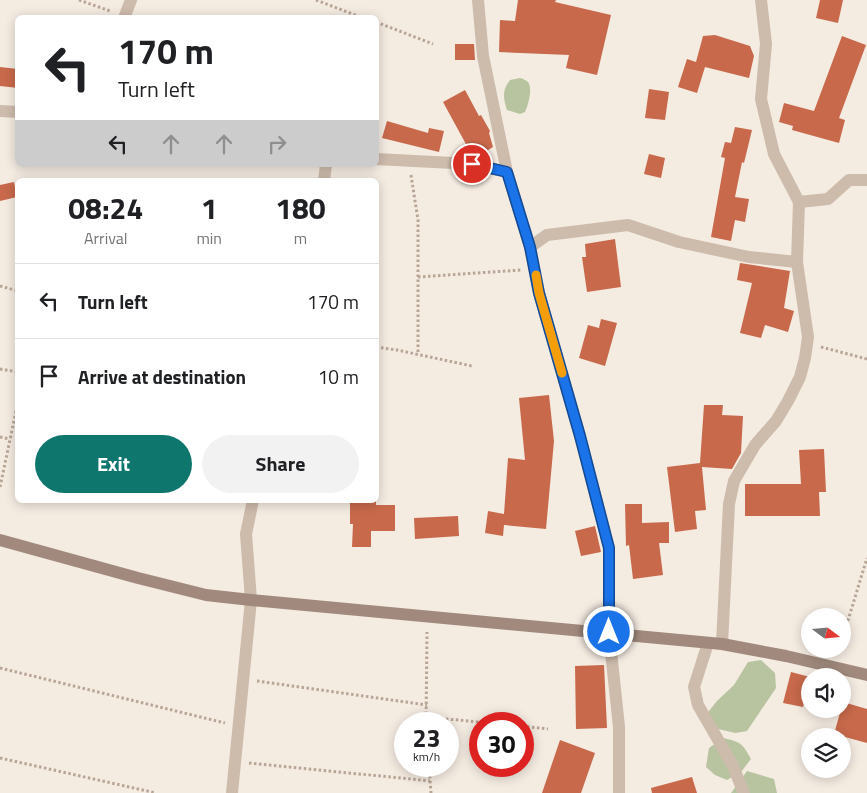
<!DOCTYPE html>
<style>
:root{--surface:#fff;--page:#f2f2f2;--text:#202124;--muted:#757577;--line:#e0e0e0;--accent:#0f766e}
body{margin:0;font-family:"Titillium Web",sans-serif;background:var(--page);color:var(--text);height:100vh;display:flex;flex-direction:column;font-size:19px;white-space:nowrap}
*{box-sizing:border-box;margin:0}
p{font-size:16px;color:var(--muted)}
.icon{flex:none;width:28px;height:28px;fill:none;stroke:currentColor;stroke-width:2;stroke-linecap:round;stroke-linejoin:round}
.map{position:relative;flex:1;overflow:hidden}
.panel{position:absolute;left:15px;top:178px;width:364px;height:325px;display:flex;flex-direction:column;background:var(--surface);border-radius:8px;box-shadow:0 2px 12px #0003}
.panel>*{flex:none}
.guide{position:absolute;left:15px;top:15px;width:364px;height:152px;border-radius:8px;box-shadow:0 2px 12px #0003;background:#fff;color:var(--text);overflow:hidden}
.needle{width:32px;rotate:106deg}
.controls{position:absolute;left:801px;top:608px;display:grid;gap:10px}
.controls a{display:grid;place-items:center;width:50px;height:50px;border-radius:50%;background:var(--surface);box-shadow:0 2px 12px #0003;font-size:25px}
.speed{position:absolute;left:394px;top:712px;display:flex;gap:10px;font-size:25px;font-weight:700;text-align:center}
.speed>*{display:grid;place-content:center;width:65px;height:65px;border-radius:50%;background:var(--surface);box-shadow:0 2px 12px #0003;line-height:1}
.speed small{font-size:12px;font-weight:400}
.speed .limit{border:8px solid #d22;background:#fff;color:#111}
.pin{position:absolute;display:grid;place-items:center;width:42px;height:42px;color:#fff;margin:-21px;border:2px solid #fff;border-radius:50%;box-shadow:0 1px 5px #0007}
.me{position:absolute;width:55px;margin:-28px;rotate:0deg;stroke-linejoin:round;filter:drop-shadow(0 0 4px #0008)}
.turn{display:flex;align-items:center;gap:18px;height:105px;padding:0 20px;font-size:22px}
.turn .icon{width:65px;height:65px;stroke-width:2.5}
.turn b{display:block;font-size:35px;line-height:42px}
.lanes{display:flex;align-items:center;height:48px;padding:0 20px;background:#0003;justify-content:center;gap:25px;direction:ltr}
.lanes .off{opacity:.35}
.eta{display:flex;justify-content:space-evenly;align-items:center;height:85px;text-align:center}
.eta b{font-size:30px;font-weight:700;line-height:35px}
.primary-button{display:flex;gap:10px;margin-top:auto;padding:10px 20px}
.primary-button a{flex:1;height:58px;border-radius:30px;background:var(--accent);color:#fff;font-size:20px;font-weight:700;line-height:58px;text-align:center}
.primary-button a+a{background:var(--page);color:var(--text)}
ul{padding:0;list-style:none}
li{display:flex;align-items:center;gap:15px;height:75px;padding:0 20px;border-top:1px solid var(--line)}
li div{flex:1}
li b{display:block;font-size:19px}
li em{font-style:normal}
.map>svg:first-child{display:block}
.green{fill:#b8c4a0}
.building{fill:#c8694b}
.lines{fill:none;stroke-linecap:round;stroke-linejoin:round}
.path{stroke:#b9a596;stroke-width:3;stroke-dasharray:2.5 2.5;stroke-linecap:butt}
.street{stroke:#cdbbac;stroke-width:12}
.secondary{stroke:#a18a7d;stroke-width:12}
.route-casing{stroke:#114b97;stroke-width:12}
.route{stroke:#1a73e8;stroke-width:9}
.slow{stroke:#f59e0b;stroke-width:9}
</style>
<div class="map">
<svg width="867" height="793" viewBox="0 0 867 793">
<rect width="100%" height="100%" fill="#f4ebe1"/>
<!-- green -->
<g class="green">
<path d="M520,78C522,78 527,81 528,82C533,89 528,105 525,112L520,114L507,110C503,98 502,90 510,80Z"/>
<path d="M761,660L775,673L776,688L747,731L735,733L714,728L705,716L717,701L734,685L748,662Z"/>
<path d="M723,738C741,742 742,743 751,759L741,772L727,780L715,775L706,767L709,748Z"/>
<path d="M747,771L774,779L777,793H731Z"/>
</g>
<!-- building -->
<g class="building">
<path d="M518,0H556L555,2L611,15L597,75L566,68L569,55L499,52L500,20L515,21Z"/>
<path d="M820,0H843L838,23L816,18Z"/>
<path d="M715,35L750,46L754,56L749,78L705,67L697,93L678,87L687,59L696,62L703,36Z"/>
<path d="M842,36L866,45L839,118L845,120L839,143L792,130L793,126L779,122L784,103L814,111Z"/>
<path d="M455,44H474L475,60H455Z"/>
<path d="M0,67L18,69V88L0,86Z"/>
<path d="M649,89L669,92L665,120L645,118Z"/>
<path d="M465,90L479,116L481,115L490,131L489,133L493,147L480,155L472,143L467,146L443,102Z"/>
<path d="M387,121L428,133L429,128L444,131L439,152L382,138Z"/>
<path d="M735,127L752,130L744,163L742,162L735,197L749,199L745,222L735,220L731,241L711,237L725,158L721,157L725,142L731,143Z"/>
<path d="M649,154L665,158L661,178L644,174Z"/>
<path d="M14,182L17,197L0,201V185Z"/>
<path d="M615,239L621,287L587,292L582,257H586L585,244Z"/>
<path d="M740,263L790,271L784,308L794,311L788,332L765,325L761,338L740,333L752,283L737,280Z"/>
<path d="M601,319L617,323L605,366L579,358L588,325L599,328Z"/>
<path d="M549,395L554,441L546,529L504,525L503,536L485,533L488,511L504,514L508,458L525,460L519,398Z"/>
<path d="M704,405H723L722,415L743,416L741,453L732,469L702,467L706,510L695,511L697,529L675,532L667,467L700,463Z"/>
<path d="M824,449L826,492H819L820,516H745V484H801L799,450Z"/>
<path d="M350,500H376V505H395V531H371V547H352L353,524H350Z"/>
<path d="M625,504H642V523L669,522V543H659L663,575L633,579L629,545L626,546Z"/>
<path d="M458,516L459,536L415,539L414,518Z"/>
<path d="M595,526L601,552L581,556L575,531Z"/>
<path d="M604,665L607,728L576,729L575,666Z"/>
<path d="M791,672L810,677L803,707L783,703Z"/>
<path d="M843,702L867,709V743L834,734Z"/>
<path d="M560,740L595,753L581,793H542Z"/>
<path d="M692,777L697,793H652L651,788Z"/>
</g>
<g class="lines">
<!-- path -->
<g class="path">
<path d="M79,0L110,11"/>
<path d="M316,0L363,18"/>
<path d="M376,22L433,44"/>
<path d="M376,107L378,108"/>
<path d="M411,175L418,220V354"/>
<path d="M418,277L521,270"/>
<path d="M0,286L18,291"/>
<path d="M376,347L397,350L472,366"/>
<path d="M821,347L867,359"/>
<path d="M0,369L18,372"/>
<path d="M0,437L10,439"/>
<path d="M0,487L18,402"/>
<path d="M842,640L867,558"/>
<path d="M0,668L225,723"/>
<path d="M257,681L427,705"/>
<path d="M426,717L499,724"/>
<path d="M426,724L427,632"/>
<path d="M522,726L548,729"/>
<path d="M0,758L156,793"/>
<path d="M249,763L430,781"/>
<path d="M429,766L431,793"/>
</g>
<!-- street -->
<g class="street">
<path d="M478,0L483,56L507,172L530,247L539,293L580,436L609,548V633L619,727V793"/>
<path d="M124,18L131,0"/>
<path d="M0,111L18,112"/>
<path d="M376,159L472,164L507,172"/>
<path d="M324,180L326,165"/>
<path d="M799,202L828,199L849,180H867"/>
<path d="M530,247L547,235L628,225L679,242L749,257L797,262L799,202L774,154L761,99L766,44L761,0"/>
<path d="M708,643L694,687L698,705L732,764L744,793"/>
<path d="M722,644L729,504L734,481L755,445L776,421L788,401L800,377L805,358L808,337L797,262"/>
<path d="M232,793L251,600L246,534L253,500"/>
</g>
<!-- secondary -->
<path class="secondary" d="M0,540L138,578L206,595L251,600L722,644L786,656L867,675"/>
</g>
<g class="lines">
<defs>
<path id="route" d="M472,164L507,172L530,247L539,293L580,436L609,548V632"/>
</defs>
<!-- route casing -->
<use href="#route" class="route-casing"/>
<!-- route -->
<use href="#route" class="route"/>
<!-- slow -->
<path class="slow" d="M536,275L539,293L562,373"/>
</g>
</svg>
<div class="controls">
<a><svg class="needle" viewBox="-14 -14 28 28"><path d="M0-13l5 13h-10z" fill="#e53935"/><path d="M0 13l5-13h-10z" fill="#757577"/></svg></a>
<a><svg class="icon" aria-label="sound" viewBox="0 0 24 24"><path d="M4 9h4l5-4v14l-5-4H4zM17 9q2 3 0 6"/></svg></a>
<a><svg class="icon" aria-label="layers" viewBox="0 0 24 24"><path d="M12 4l9 5-9 5-9-5zM3 14l9 5 9-5"/></svg></a>
</div>
<div class="speed"><div>23<small>km/h</small></div><div class="limit">30</div></div>
<div class="pin" style="left:472px;top:164px;background:#d93025"><svg class="icon" aria-label="arrive" viewBox="0 0 24 24"><path d="M6 21V4h12l-3 4 3 4H6"/></svg></div>
<svg class="me" style="left:609px;top:632px" viewBox="-20 -20 40 40"><circle r="17" fill="#1a73e8" stroke="#fff" stroke-width="3"/><path d="M0-11L8 9 0 5-8 9z" fill="#fff"/></svg>
<div class="guide">
<div class="turn"><svg class="icon" aria-label="left" viewBox="0 0 24 24"><path d="M17 20v-9H6M10 6l-5 5 5 5"/></svg><div><b>170 m</b>Turn left</div></div>
<div class="lanes"><svg class="icon" aria-label="left" viewBox="0 0 24 24"><path d="M17 20v-9H6M10 6l-5 5 5 5"/></svg><svg class="icon off" aria-label="ahead" viewBox="0 0 24 24"><path d="M12 20V5M6 11l6-6 6 6"/></svg><svg class="icon off" aria-label="ahead" viewBox="0 0 24 24"><path d="M12 20V5M6 11l6-6 6 6"/></svg><svg class="icon off" aria-label="right" viewBox="0 0 24 24"><path d="M7 20v-9h11M14 6l5 5-5 5"/></svg></div>
</div>
<section class="panel">
<div class="eta">
<div><b>08:24</b><p>Arrival</p></div>
<div><b>1</b><p>min</p></div>
<div><b>180</b><p>m</p></div>
</div>
<ul>
<li><svg class="icon" aria-label="left" viewBox="0 0 24 24"><path d="M17 20v-9H6M10 6l-5 5 5 5"/></svg><div><b>Turn left</b></div><em>170 m</em></li>
<li><svg class="icon" aria-label="arrive" viewBox="0 0 24 24"><path d="M6 21V4h12l-3 4 3 4H6"/></svg><div><b>Arrive at destination</b></div><em>10 m</em></li>
</ul>
<div class="primary-button"><a>Exit</a><a>Share</a></div>
</section>
</div>
